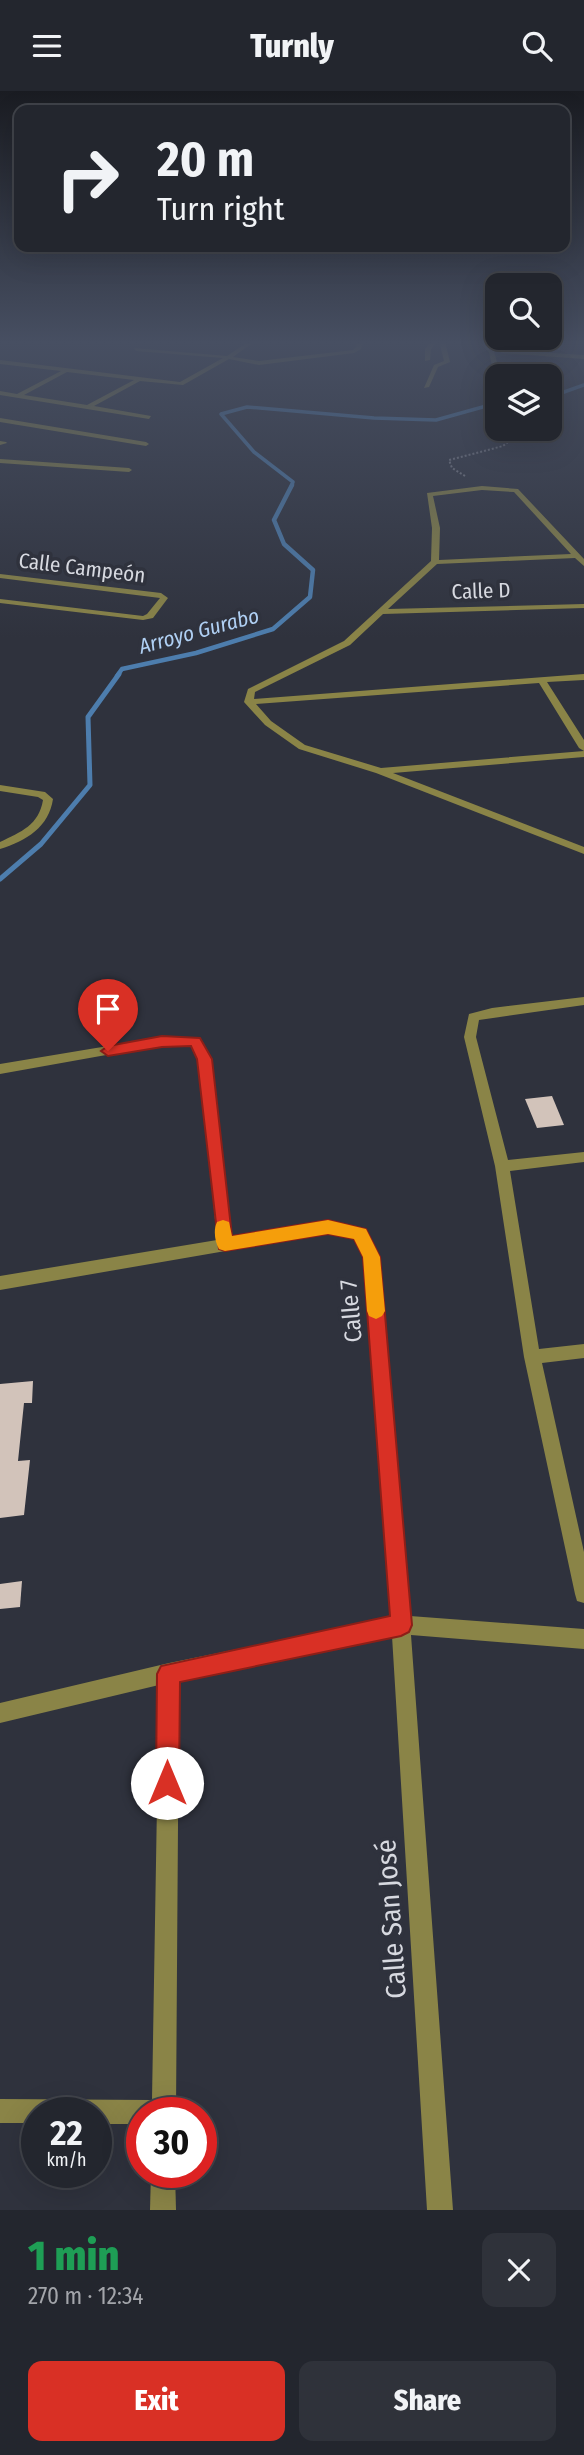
<!DOCTYPE html>
<meta charset="utf-8">
<style>
:root{--surface:#23262e;--page:#2f323a;--text:#f1f3f6;--muted:#a3a5aa;--line:#40434a;--accent:#d93025}
body{margin:0;font-family:"Fira Sans Condensed",sans-serif;background:var(--page);color:var(--text);height:100vh;display:flex;flex-direction:column;font-size:26px;white-space:nowrap}
*{box-sizing:border-box;margin:0}
p{font-size:23px;color:var(--muted)}
.icon{flex:none;width:38px;height:38px;fill:none;stroke:currentColor;stroke-width:2;stroke-linecap:round;stroke-linejoin:round}
.map{position:relative;height:2119px;overflow:hidden}
.panel{display:flex;flex-direction:column;background:var(--surface);flex:1}
.panel>*{flex:none}
.banner{position:absolute;left:14px;top:14px;width:556px;height:147px;border-radius:14px;box-shadow:0 7px 28px #0002,0 0 0 2px var(--line);background:#23262e;color:var(--text);overflow:hidden}
.buttons{position:absolute;left:485px;top:182px;display:grid;gap:14px}
.buttons a{display:grid;place-items:center;width:77px;height:77px;border-radius:14px;background:var(--surface);box-shadow:0 7px 28px #0002,0 0 0 2px var(--line);font-size:35px}
.speed{position:absolute;left:21px;top:2006px;display:flex;gap:14px;font-size:35px;font-weight:700;text-align:center}
.speed>*{display:grid;place-content:center;width:91px;height:91px;border-radius:50%;background:var(--surface);box-shadow:0 7px 28px #0002,0 0 0 2px var(--line);line-height:1}
.speed small{font-size:18px;font-weight:400}
.speed .limit{border:10px solid #d22;background:#fff;color:#111}
.pin{position:absolute;display:grid;place-items:center;width:60px;height:60px;color:#fff;margin:-72px -30px;border-radius:50% 50% 50% 0;rotate:-45deg;box-shadow:0 0 7px #0007}
.pin .icon{rotate:45deg}
.me{position:absolute;width:77px;margin:-38px;rotate:0deg;stroke-linejoin:round;filter:drop-shadow(0 0 5px #0008)}
.turn{display:flex;align-items:center;gap:24px;height:147px;padding:0 28px;font-size:32px}
.turn .icon{width:91px;height:91px;stroke-width:2.5}
.turn b{display:block;font-size:49px;line-height:60px}
.round{display:grid;place-items:center;flex:none;width:74px;height:74px;border-radius:14px;background:var(--page)}
.overview{display:flex;align-items:center;justify-content:space-between;height:119px;padding:0 28px}
h1{font-size:42px;font-weight:800;line-height:52px;color:#1e9e55}
.cta{display:flex;gap:14px;margin-top:auto;padding:14px 28px}
.cta a{flex:1;height:80px;border-radius:14px;background:var(--accent);color:#fff;font-size:28px;font-weight:800;line-height:80px;text-align:center}
.cta a+a{background:var(--page);color:var(--text)}
header{display:flex;justify-content:space-between;align-items:center;height:91px;padding:0 28px;background:var(--surface);font-size:32px;font-weight:800}
.map>svg:first-child{display:block}
.lines{fill:none;stroke-linecap:round;stroke-linejoin:round}
.stream-far2{stroke:#4d7dad;stroke-width:3.5}
.stream-far1{stroke:#4d7dad;stroke-width:4.5}
.stream{stroke:#4d7dad;stroke-width:5}
.building{fill:#d2c3ba}
.path{stroke:#80828b;stroke-width:2;stroke-dasharray:2 2;stroke-linecap:butt}
.service{fill:#8a8447;fill-rule:evenodd}
.minor{fill:#8a8447;fill-rule:evenodd}
.route{fill:#d93025;stroke:#8d1f18;stroke-width:2}
.slow{fill:#f59e0b}
.labels{text-anchor:middle;dominant-baseline:central;stroke-width:7;stroke-linejoin:round;paint-order:stroke}
.far-street-label{font-size:21px;fill:#d7d9e0;stroke:#2f323d}
.far-water-label{font-size:21px;font-style:italic;fill:#b0d0f4;stroke:#2f323d}
.street-label{font-size:24px;fill:#d7d9e0;stroke:#2f323d}
.near-street-label{font-size:28px;fill:#d7d9e0;stroke:#2f323d}
</style>
<header><svg class="icon" aria-label="menu" viewBox="0 0 24 24"><path d="M4 6h16M4 12h16M4 18h16"/></svg>Turnly<svg class="icon" aria-label="search" viewBox="0 0 24 24"><circle cx="10" cy="10" r="6"/><path d="M15 15l6 6"/></svg></header>
<div class="map">
<svg width="584" height="2119" viewBox="0 0 584 2119">
<rect width="100%" height="100%" fill="#2f323d"/>
<g class="lines">
<!-- stream-far2 -->
<g class="stream-far2">
<path d="M550,306L584,294"/>
<path d="M291,396L293,391L254,361L221,323L247,316L374,327L436,329L497,312"/>
</g>
<!-- stream-far1 -->
<path class="stream-far1" d="M117,585L122,578L196,562L273,538L310,506L313,479L284,453L274,429L292,394"/>
<!-- stream -->
<path class="stream" d="M0,788L41,753L90,694L88,626L119,583"/>
</g>
<!-- building -->
<g class="building">
<path d="M552,1005L564,1034L537,1037L525,1008Z"/>
<path d="M33,1290L32,1312H24L18,1370L30,1369L24,1424L0,1427V1293Z"/>
<path d="M22,1490L20,1516L0,1518V1493Z"/>
</g>
<g class="lines">
<!-- path -->
<path class="path" d="M465,385L452,377L449,369L503,355L509,350L513,338"/>
<!-- service -->
<g class="service">
<path d="M432,250H438L431,258L430,269L425,270V258Z"/>
<path d="M0,368L129,377L132,379L129,381L0,372Z"/>
</g>
<!-- minor -->
<g class="minor">
<path d="M249,250H255L233,266L259,270L353,259L356,256L357,250H363L361,258L354,262L259,274L229,268L183,294L140,290L94,315L151,325L149,328L0,304V300L17,303L61,280L0,273V269L180,291L223,267L136,260L134,257L227,265ZM67,281L134,289L87,314L24,304Z"/>
<path d="M439,250H445L450,271L438,276L429,296L424,297L434,274L444,270Z"/>
<path d="M477,250H584V253H484L494,260L498,275L495,277L492,275L489,261Z"/>
<path d="M503,259L584,264V268L501,262Z"/>
<path d="M0,327L146,351L149,353L146,355L0,331Z"/>
<path d="M0,350L6,351L7,352L0,354Z"/>
<path d="M482,395L518,398L584,468V475L575,467L437,473L388,518L584,513V517L383,523L350,554L255,601L254,608L584,583V589L547,591L584,649V660L579,657L539,592L256,613L271,630L305,654L381,677L584,660V666L393,682L584,756V763L376,682L299,658L265,634L244,611L248,598L344,550L431,470L432,437L427,402ZM482,399L514,401L571,463L439,469L440,437L433,405Z"/>
<path d="M0,483L161,502L168,507L153,527L143,529L0,512V508L143,525L147,523L160,507L0,487Z"/>
<path d="M0,694L45,701L53,708C49,736 26,750 0,758V751C21,741 39,734 43,709L38,706L0,700Z"/>
<path d="M584,906V914L479,929L476,946L508,1069L584,1061V1071L510,1080L539,1258L584,1253V1267L542,1272L584,1461V1512L577,1510L575,1503L524,1266L495,1075L464,946L469,923L492,917Z"/>
<path d="M162,946L200,947L211,967L232,1146L329,1130L365,1138L379,1166L410,1525L584,1538V1558L411,1544L453,2119H427L392,1545L179,1590L176,2021H142V2033H96V2021H37V2032H0V2008L152,2009L159,1594L0,1632V1612L169,1572L391,1527L363,1166L355,1147L329,1142L0,1199V1185L217,1149L199,967L191,954H162L0,983V973Z"/>
<path d="M151,2081H175L176,2119H150Z"/>
</g>
</g>
<!-- sky -->
<linearGradient id="sky" x2="0" y2="1"><stop stop-color="#1a1c22"/><stop offset="0.46" stop-color="#474f62"/><stop offset="1" stop-color="#474f62" stop-opacity="0"/></linearGradient>
<rect width="584" height="547" fill="url(#sky)"/>
<!-- route -->
<path class="route" d="M162,945L200,947L212,968L232,1145L328,1129L366,1138L380,1166L412,1534L409,1541L401,1545L180,1591L179,1692L176,1700L167,1704L159,1700L156,1692L157,1583L161,1575L390,1525L363,1166L354,1148L328,1143L225,1160L219,1158L197,968L191,955L162,956L108,965L101,960L108,955Z"/>
<!-- slow -->
<path class="slow" d="M223,1129L229,1131L232,1145L328,1129L366,1138L380,1166L385,1220L382,1225L376,1228L369,1225L367,1220L363,1166L354,1148L328,1143L225,1160L219,1158C215,1151 213,1139 217,1131Z"/>
<g class="labels">
<!-- far-street labels -->
<g class="far-street-label">
<text transform="translate(82 477) rotate(7)">Calle Campeón</text>
<text transform="translate(481 500) rotate(-2)">Calle D</text>
</g>
<!-- far-water labels -->
<g class="far-water-label">
<text transform="translate(199 540) rotate(-15)">Arroyo Gurabo</text>
</g>
<!-- street labels -->
<g class="street-label">
<text transform="translate(351 1220) rotate(-95)">Calle 7</text>
</g>
<!-- near-street labels -->
<g class="near-street-label">
<text transform="translate(391 1828) rotate(-94)">Calle San José</text>
</g>
</g>
</svg>
<div class="buttons">
<a><svg class="icon" aria-label="search" viewBox="0 0 24 24"><circle cx="10" cy="10" r="6"/><path d="M15 15l6 6"/></svg></a>
<a><svg class="icon" aria-label="layers" viewBox="0 0 24 24"><path d="M12 4l9 5-9 5-9-5zM3 14l9 5 9-5"/></svg></a>
</div>
<div class="speed"><div>22<small>km/h</small></div><div class="limit">30</div></div>
<div class="pin" style="left:108px;top:960px;background:#d93025"><svg class="icon" aria-label="arrive" viewBox="0 0 24 24"><path d="M6 21V4h12l-3 4 3 4H6"/></svg></div>
<svg class="me" style="left:167px;top:1692px" viewBox="-20 -20 40 40"><circle r="19" fill="#fff"/><path d="M0-13L10 11 0 6-10 11z" fill="#d93025"/></svg>
<div class="banner">
<div class="turn"><svg class="icon" aria-label="right" viewBox="0 0 24 24"><path d="M7 20v-9h11M14 6l5 5-5 5"/></svg><div><b>20 m</b>Turn right</div></div>
</div>
</div>
<section class="panel">
<div class="overview"><div><h1>1 min</h1><p>270 m · 12:34</p></div><a class="round"><svg class="icon" aria-label="close" viewBox="0 0 24 24"><path d="M6 6l12 12M18 6L6 18"/></svg></a></div>
<div class="cta"><a>Exit</a><a>Share</a></div>
</section>
